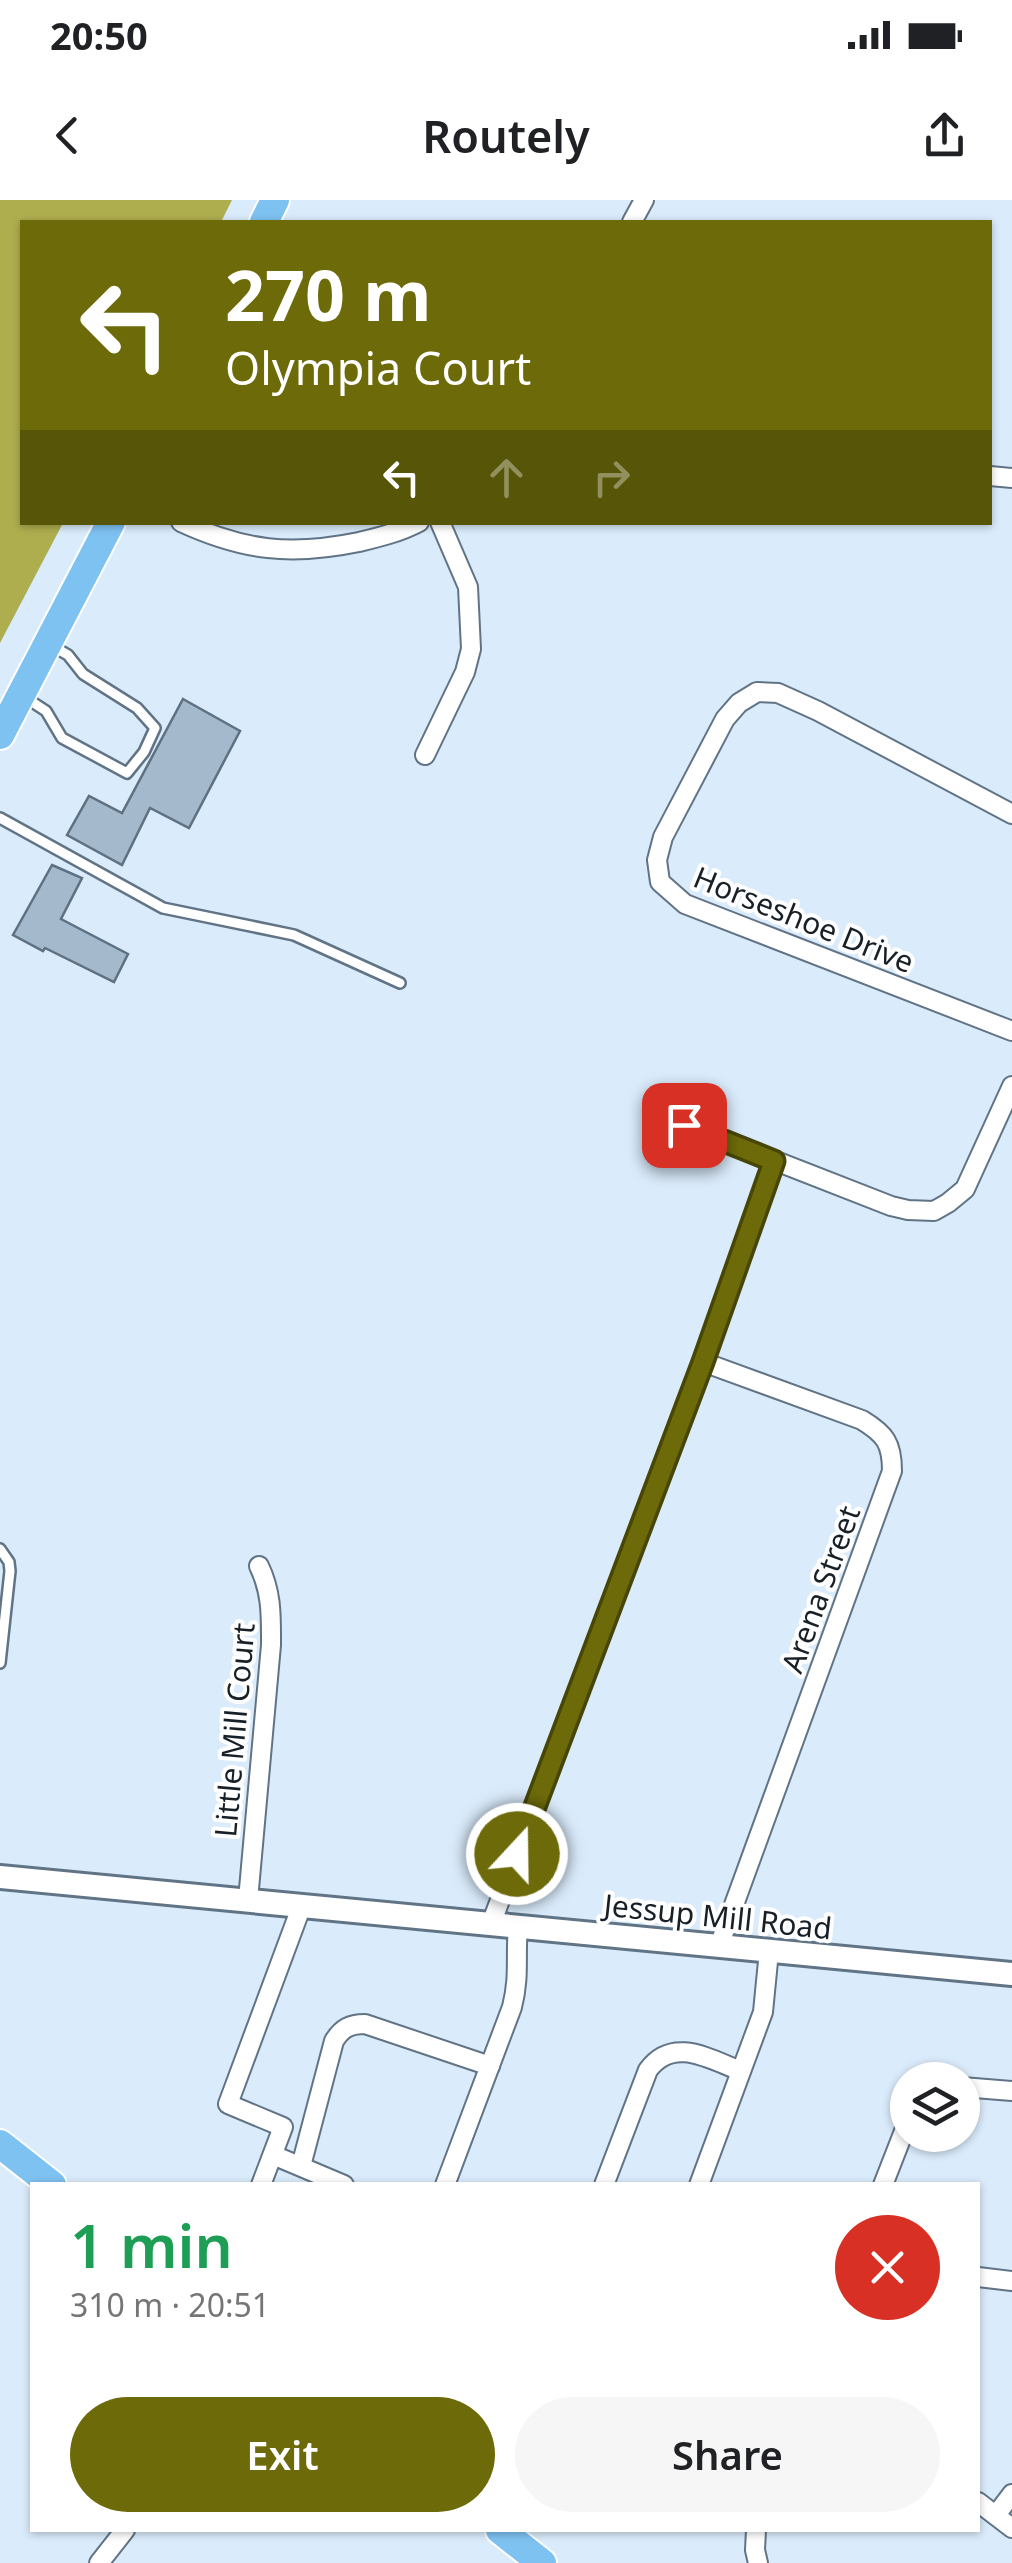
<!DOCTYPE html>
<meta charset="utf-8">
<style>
:root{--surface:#fff;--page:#f6f6f6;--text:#202124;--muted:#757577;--accent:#6d6b09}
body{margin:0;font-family:"Noto Sans",sans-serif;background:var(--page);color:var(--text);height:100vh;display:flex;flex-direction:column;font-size:38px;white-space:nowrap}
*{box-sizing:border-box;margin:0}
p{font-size:32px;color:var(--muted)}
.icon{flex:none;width:55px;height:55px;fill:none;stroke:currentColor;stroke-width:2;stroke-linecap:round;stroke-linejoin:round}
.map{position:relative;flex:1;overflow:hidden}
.drawer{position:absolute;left:30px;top:1982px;width:950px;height:350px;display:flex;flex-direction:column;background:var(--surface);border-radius:0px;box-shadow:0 2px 8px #0004}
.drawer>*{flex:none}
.banner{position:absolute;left:20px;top:20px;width:972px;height:305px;border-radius:0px;box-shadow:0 2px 8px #0004;background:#6d6b09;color:#fff;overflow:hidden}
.fabs{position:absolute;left:890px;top:1862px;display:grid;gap:20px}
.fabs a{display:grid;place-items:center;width:90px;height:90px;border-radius:50%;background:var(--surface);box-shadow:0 2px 8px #0004;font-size:50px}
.pin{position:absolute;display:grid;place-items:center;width:85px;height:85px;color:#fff;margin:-42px;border-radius:20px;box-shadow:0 5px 15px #0006}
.me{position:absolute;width:110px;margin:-55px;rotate:21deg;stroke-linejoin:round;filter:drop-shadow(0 0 8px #0008)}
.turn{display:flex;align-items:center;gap:35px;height:210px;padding:0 40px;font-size:45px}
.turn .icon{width:130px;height:130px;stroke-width:2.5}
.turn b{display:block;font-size:70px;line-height:85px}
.lanes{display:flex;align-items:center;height:95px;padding:0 40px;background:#0003;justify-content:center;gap:50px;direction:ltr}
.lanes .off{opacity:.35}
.round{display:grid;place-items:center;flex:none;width:105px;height:105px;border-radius:52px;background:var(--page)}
.head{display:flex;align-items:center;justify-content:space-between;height:170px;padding:0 40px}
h1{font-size:60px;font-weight:600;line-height:75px;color:#1e9e55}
.button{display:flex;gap:20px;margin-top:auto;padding:20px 40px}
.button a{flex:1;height:115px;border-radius:60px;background:var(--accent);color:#fff;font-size:40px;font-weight:600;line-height:115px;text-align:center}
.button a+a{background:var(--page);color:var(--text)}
.status{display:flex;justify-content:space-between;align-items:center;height:70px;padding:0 50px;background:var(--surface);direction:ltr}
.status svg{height:28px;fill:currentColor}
header{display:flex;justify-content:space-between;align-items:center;height:130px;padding:0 40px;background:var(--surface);font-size:45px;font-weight:600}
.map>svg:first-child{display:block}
.forest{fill:#afae4f}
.building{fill:#a4b9cc;stroke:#5e7183;stroke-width:2.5}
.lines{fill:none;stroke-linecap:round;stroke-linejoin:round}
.service-casing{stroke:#607486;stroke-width:14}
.minor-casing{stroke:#607486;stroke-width:22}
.tertiary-casing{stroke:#607486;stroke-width:28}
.primary-casing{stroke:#fff;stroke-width:32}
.service{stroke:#fff;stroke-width:9}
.minor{stroke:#fff;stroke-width:18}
.tertiary{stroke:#fff;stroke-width:22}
.primary{stroke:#7ec2f2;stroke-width:28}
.route-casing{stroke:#474606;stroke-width:25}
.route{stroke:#6d6b09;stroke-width:18}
.labels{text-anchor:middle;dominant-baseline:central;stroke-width:8;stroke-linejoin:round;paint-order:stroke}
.street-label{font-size:30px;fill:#182027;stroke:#fff}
</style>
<div class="status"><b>20:50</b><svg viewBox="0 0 49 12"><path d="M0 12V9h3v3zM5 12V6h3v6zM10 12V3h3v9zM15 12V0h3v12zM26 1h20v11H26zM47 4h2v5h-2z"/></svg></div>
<header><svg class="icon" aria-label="back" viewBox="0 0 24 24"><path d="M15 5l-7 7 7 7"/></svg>Routely<svg class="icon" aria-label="share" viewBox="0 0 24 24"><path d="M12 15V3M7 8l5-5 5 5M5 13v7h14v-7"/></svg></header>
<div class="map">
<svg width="1012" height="2363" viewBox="0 0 1012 2363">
<rect width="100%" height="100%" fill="#daebfb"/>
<!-- forest -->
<path class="forest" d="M0,0H232L221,22H22V322L63,323L0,443Z"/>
<!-- building -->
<g class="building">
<path d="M183,499L240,531L189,628L150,608L122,665L67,635L89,596L122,613Z"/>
<path d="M52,665L82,678L61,719L128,754L114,782L45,748L43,751L13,735Z"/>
</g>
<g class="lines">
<defs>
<g id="service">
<path d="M26,498L46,511L62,538L127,573L144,552L155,528L137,508L83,474L68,455L49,444"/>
<path d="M0,618L163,708L294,735L400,783"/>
<path d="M0,1349L9,1362L10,1371L0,1463"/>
</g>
<g id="minor">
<path d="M632,22L644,0"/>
<path d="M990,276L1012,278"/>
<path d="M181,322C244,351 291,356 359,342C380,337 400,332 419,322"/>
<path d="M425,555L465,472L471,449L468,387L440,322"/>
<path d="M1012,614L818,511L778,493L757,492L739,503L725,519L663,637L657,660L660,682L685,704L1012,831"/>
<path d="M653,913L891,1006L908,1010L934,1011L948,1003L965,989L1012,886"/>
<path d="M703,1162L862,1220C885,1234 892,1243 892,1271L719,1746"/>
<path d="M248,1700L271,1445C271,1416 272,1393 259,1366"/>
<path d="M491,1724L703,1162L774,961"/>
<path d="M962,1887L1012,1891"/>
<path d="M273,1955L344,1985"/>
<path d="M301,1966L334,1841C342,1828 350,1824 365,1824L490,1866"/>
<path d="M261,1985L283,1927L228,1904L302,1705"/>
<path d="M445,1985L512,1807C520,1776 515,1756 518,1727"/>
<path d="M604,1985L648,1870C673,1836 709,1859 741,1871"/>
<path d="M699,1985L763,1812L769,1751"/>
<path d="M883,1985L908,1921"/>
<path d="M978,2077L1012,2081"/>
<path d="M978,2302L1012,2328"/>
<path d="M996,2315L1012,2294"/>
<path d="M756,2330L755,2350L758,2363"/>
<path d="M99,2363L125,2330"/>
</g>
<path id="tertiary" d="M0,1677L1012,1774"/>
<g id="primary">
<path d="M264,22L275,0"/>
<path d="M0,535L111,322"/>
<path d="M0,1944L52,1985"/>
<path d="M500,2330L542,2363"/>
</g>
</defs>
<!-- service casing -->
<use href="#service" class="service-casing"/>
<!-- minor casing -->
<use href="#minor" class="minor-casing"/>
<!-- tertiary casing -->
<use href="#tertiary" class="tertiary-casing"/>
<!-- primary casing -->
<use href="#primary" class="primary-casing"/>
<!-- service -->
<use href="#service" class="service"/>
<!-- minor -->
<use href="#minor" class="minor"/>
<!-- tertiary -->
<use href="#tertiary" class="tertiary"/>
<!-- primary -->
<use href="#primary" class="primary"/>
</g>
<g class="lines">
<defs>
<path id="route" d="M517,1654L703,1162L774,961L684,925"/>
</defs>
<!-- route casing -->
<use href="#route" class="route-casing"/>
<!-- route -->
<use href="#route" class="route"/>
</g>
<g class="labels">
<!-- street labels -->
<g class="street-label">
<text transform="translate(804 719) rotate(22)">Horseshoe Drive</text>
<text transform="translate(820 1389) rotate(-70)">Arena Street</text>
<text transform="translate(234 1530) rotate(-85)">Little Mill Court</text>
<text transform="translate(718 1716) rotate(6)">Jessup Mill Road</text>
</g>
</g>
</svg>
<div class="fabs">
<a><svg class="icon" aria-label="layers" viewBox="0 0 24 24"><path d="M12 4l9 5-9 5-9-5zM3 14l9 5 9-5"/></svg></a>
</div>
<div class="pin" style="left:684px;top:925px;background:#d93025"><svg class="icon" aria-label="arrive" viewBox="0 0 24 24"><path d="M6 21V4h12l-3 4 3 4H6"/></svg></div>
<svg class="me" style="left:517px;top:1654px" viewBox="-20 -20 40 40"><circle r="17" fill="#6d6b09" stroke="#fff" stroke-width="3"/><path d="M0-11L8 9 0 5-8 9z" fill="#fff"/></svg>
<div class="banner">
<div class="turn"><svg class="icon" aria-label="left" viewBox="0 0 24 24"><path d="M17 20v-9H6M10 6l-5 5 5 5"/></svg><div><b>270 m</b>Olympia Court</div></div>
<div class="lanes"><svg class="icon" aria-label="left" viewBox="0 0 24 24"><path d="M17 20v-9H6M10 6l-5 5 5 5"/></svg><svg class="icon off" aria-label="ahead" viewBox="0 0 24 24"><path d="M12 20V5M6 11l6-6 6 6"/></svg><svg class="icon off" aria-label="right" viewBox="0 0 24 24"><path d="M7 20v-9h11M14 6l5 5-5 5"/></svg></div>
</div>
<section class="drawer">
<div class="head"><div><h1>1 min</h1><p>310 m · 20:51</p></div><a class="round" style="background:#d93025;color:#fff"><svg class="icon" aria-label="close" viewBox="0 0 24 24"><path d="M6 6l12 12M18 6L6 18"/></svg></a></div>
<div class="button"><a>Exit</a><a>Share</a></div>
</section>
</div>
